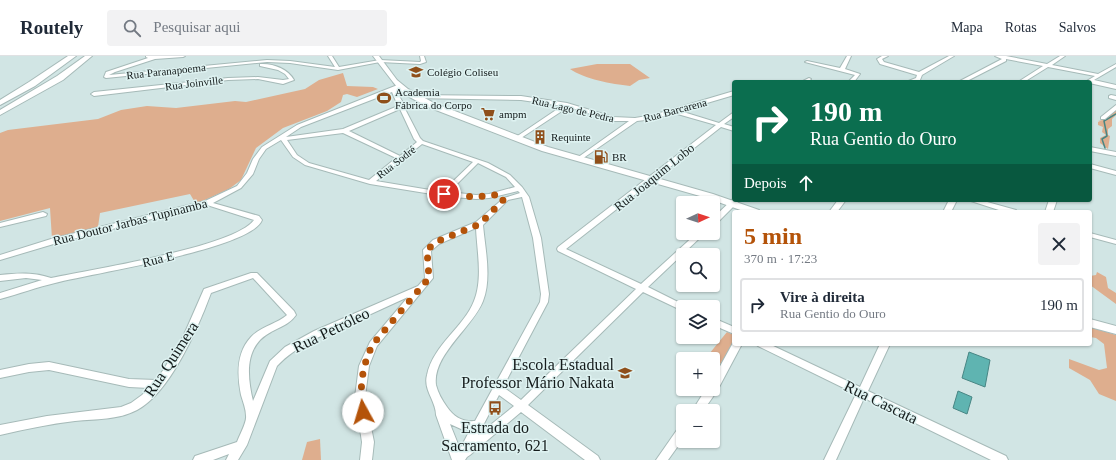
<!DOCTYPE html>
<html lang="pt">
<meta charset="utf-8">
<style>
:root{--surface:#fff;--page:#f2f2f3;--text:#1f2937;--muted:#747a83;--line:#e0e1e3;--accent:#b45309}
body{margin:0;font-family:"Times New Roman",serif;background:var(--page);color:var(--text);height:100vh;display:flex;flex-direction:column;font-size:15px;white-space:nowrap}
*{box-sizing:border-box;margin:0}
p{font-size:13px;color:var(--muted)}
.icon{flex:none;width:22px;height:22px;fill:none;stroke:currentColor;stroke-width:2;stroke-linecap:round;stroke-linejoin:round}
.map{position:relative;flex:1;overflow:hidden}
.sheet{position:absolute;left:732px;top:154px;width:360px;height:136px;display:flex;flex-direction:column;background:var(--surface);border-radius:4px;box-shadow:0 1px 3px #0004}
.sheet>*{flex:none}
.guide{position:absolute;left:732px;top:24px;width:360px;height:122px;border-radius:4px;box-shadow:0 1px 3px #0004;background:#0b6e4f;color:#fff;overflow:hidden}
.needle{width:26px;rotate:87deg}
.buttons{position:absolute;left:676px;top:140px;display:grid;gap:8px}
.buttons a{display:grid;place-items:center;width:44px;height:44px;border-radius:4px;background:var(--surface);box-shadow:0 1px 3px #0004;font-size:20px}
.pin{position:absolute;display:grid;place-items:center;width:34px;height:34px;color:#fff;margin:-17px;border:2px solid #fff;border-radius:50%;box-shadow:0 1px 4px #0007}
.me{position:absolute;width:44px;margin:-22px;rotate:354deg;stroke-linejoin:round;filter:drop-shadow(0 0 3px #0008)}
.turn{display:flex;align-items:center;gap:14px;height:84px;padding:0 12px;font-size:18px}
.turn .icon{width:52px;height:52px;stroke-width:2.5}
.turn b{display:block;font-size:28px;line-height:34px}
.then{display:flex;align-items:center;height:38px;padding:0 12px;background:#0003;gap:8px;font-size:15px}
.round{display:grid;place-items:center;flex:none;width:42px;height:42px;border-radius:4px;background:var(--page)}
.headline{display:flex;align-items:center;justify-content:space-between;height:68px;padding:0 12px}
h1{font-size:24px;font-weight:700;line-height:30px;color:var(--accent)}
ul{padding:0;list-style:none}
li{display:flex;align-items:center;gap:12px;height:54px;margin:0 8px 6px;padding:0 4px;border:2px solid var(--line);border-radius:4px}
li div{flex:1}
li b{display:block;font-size:15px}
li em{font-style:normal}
header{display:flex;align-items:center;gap:24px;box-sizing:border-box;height:56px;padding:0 20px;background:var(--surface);border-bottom:1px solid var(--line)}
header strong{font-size:19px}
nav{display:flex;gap:22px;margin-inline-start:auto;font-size:14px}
.search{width:280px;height:36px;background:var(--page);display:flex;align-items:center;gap:10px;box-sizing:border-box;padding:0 14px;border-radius:4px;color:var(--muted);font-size:15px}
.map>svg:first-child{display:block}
.green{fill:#deae8e}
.water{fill:#5fb4b1;stroke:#488684}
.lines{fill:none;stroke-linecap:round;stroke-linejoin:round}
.stream{stroke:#488684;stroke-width:1.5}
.minor-casing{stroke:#a6bab8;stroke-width:2}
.major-casing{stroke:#a6bab8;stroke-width:2}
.highway-casing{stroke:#a6bab8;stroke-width:2}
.minor{fill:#fff;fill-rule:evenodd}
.major{fill:#fff;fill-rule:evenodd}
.highway{fill:#fff;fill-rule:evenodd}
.route{stroke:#b45309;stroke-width:7;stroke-dasharray:0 12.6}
.labels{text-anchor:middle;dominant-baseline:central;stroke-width:3;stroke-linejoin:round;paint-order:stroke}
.far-street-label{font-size:11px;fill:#141b1b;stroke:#def2f1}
.far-poi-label{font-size:11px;fill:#141b1b;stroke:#def2f1;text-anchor:start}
.street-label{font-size:13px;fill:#141b1b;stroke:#def2f1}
.near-street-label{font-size:16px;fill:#141b1b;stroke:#def2f1}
.near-poi-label{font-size:16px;fill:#141b1b;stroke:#def2f1;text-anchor:end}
</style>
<header>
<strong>Routely</strong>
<div class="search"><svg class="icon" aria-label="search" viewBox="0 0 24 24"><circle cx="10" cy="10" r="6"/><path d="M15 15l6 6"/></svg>Pesquisar aqui</div>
<nav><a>Mapa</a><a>Rotas</a><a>Salvos</a></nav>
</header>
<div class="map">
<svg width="1116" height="404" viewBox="0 0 1116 404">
<rect width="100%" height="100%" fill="#d1e5e4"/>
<!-- green -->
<g class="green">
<path d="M597,8H630L650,22L639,24L630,30C612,28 584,23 570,13Z"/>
<path d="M343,17L347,30L373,31L378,33L357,41L347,38L343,39L341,46L327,55L283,72L256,92L241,124L229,133L196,148L190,138L100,157L98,171L52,183L50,152L0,165V77L8,74L98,63L121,54L147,50L176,52L235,45L246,46L305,33L319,24Z"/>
<path d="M1116,52V59L1112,63V70L1108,73V79L1110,80L1108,93L1100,87V82L1106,79L1102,76L1103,71L1098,69V66H1100L1098,65L1103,64L1102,62Z"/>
<path d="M1097,216L1106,221L1108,232L1116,237V248L1090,229V220L1096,219Z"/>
<path d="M1090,271L1116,279V345L1099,338L1090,324L1069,312V303L1099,314L1107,312L1104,288L1096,282L1090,281Z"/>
<path d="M727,276L734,279V287L713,319V303H705Z"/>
<path d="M320,383L321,404H302L307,386Z"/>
</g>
<!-- water -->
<g class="water">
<path d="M969,296L990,304L985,331L962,322Z"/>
<path d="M958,335L972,341L967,358L953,352Z"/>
</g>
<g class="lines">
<!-- stream -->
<path class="stream" d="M1105,92L1102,83L1107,80L1104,65L1116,58"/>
<defs>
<g id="minor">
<path d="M146,0H185L183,1L155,3L115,16L109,19L267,4L290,5L335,11L328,0H332L339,11L380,4L420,6L421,5L420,0H424L426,6L420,8L380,6L338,14L290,7L267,6L106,22L104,21L106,16L148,2L146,1Z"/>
<path d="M847,0H851L845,13L860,18L854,26H848L855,19L805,6L807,5L840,12Z"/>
<path d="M882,0H888L882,3L884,6L919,16L949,0H954L922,19L920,24L914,26H906L916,22L917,19L880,8L877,3Z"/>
<path d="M995,0H1006L1047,8L1060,0H1065L1052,9L1098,18L1116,8V11L1094,24L1116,29V33L1085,26L1095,20L1048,11L1024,26H1018L1043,10L1006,3V5L965,26H958L1002,3Z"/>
<path d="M260,8C273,7 288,13 294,24L283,28L258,23L228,24L94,40L91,38L94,36L228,22L258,21L283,24L289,23L285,18L278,14L260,10Z"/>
<path d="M809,22L811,23L808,26H801Z"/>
<path d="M400,28L403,30L396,35L405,50L404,51L420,82L423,85L488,107L510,119L522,131L529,141L541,182L549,238L548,246L503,331L521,344L636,233L558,195L557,193L558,191L716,69L674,57L654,63L637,65L579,105L576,103L577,102L629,65H613L568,51L518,84L516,83V81L562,50L521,44L415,42L412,40L413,39L521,40L567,47L613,61L635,62L653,59L734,35V39L680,55L719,67L734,56V61L724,68L734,71V75L721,71L566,193L641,228L697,177H705L648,231L686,250L687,251H683V255L643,236L528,349L598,400L600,404H585L521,356L470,399L467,401L465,404H452L436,359C436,345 423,334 427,319C433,289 464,271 474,245C483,223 477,195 476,172L439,188L431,195L433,222L377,290L369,310L365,341L374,386L372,404H360L362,386L355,341L359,310L370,286L408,241C388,250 369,259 349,268C323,279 297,289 277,310L247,389L238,404H226L229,398L213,404H193L195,400L237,386C239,380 247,366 246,360C246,353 243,346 241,339C237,319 236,297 251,281C261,270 277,268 287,259L253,222L211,237C199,270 170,337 137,354C118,364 96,363 75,365C50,368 25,373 0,379V369L47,360L121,351L131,347L142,339L149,332L129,331L49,314L29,316L0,322V314L29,308L49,306L129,323L156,324L164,313L183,281L204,233L251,217H257L294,255L296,259C290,268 280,271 271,276C244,290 247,320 253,345L270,305L285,291L314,275L418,230L425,222L423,194L433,184L476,166L504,142L520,137L518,135L489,142L476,143L444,140L370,128L305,109L293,101L281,84L266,93L259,103L253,118L241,132L213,147L259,160L262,164C252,193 88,218 55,227C37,231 19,238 0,243V237L42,224L26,222L0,225V219C18,217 34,216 51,222C89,214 235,191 254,164L207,149L57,187L0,204V199L51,183L205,145L237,130L247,117L253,103L262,91L297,69ZM392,36L398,50L343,73L286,81L301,71ZM400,53L414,83L417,86L400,100L349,75ZM343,77L396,102L369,124L309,107L297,99L287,84ZM422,88L473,106L442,136L376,125ZM478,107L506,121L515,131L489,138L476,139L449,136ZM522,141L533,182L541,238L540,246L475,365C462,366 454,361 447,351C442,344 438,337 436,329C432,299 473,271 483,245C492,222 485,192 483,169L508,144ZM499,339L514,350L478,379ZM450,368L461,373L470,374L460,393Z"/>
<path d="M1111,39L1116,40V44L1109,42V40Z"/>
<path d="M1116,49V54L1105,63H1101V61Z"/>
<path d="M1090,91L1116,96V100L1090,95Z"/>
<path d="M1090,108L1116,115V119L1090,112Z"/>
<path d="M734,142V144H740L716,168H713V162Z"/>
<path d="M838,144H846L837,156H829Z"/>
<path d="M949,144H957L951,156H943Z"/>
<path d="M969,144H980L1016,154L1017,156H1005L971,145Z"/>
<path d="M1049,144H1057L1053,156H1045Z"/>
<path d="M43,156L47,158L46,160L0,171V167Z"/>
<path d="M1090,177L1116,184V188L1090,181Z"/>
<path d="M713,262L734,271V278L713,269Z"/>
<path d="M734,285V288H742L717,335L703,355H692L706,333H713V323Z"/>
<path d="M756,288H769L860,331L880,288H890L868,335L1006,400L1008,404H991L864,342L836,404H824L856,338L758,290Z"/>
<path d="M683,369V383L668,404H656L679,371Z"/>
</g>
<g id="major">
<path d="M373,0H379L397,24L408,33L434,47L548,91L713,138L759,154L760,156H746L707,142L542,95L428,51L402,37L393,26Z"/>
<path d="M1090,263L1116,270V278L1090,271Z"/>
</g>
<g id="highway">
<path d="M68,0H76L35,30L0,49V44L29,26Z"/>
<path d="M85,0H92L63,24L0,59V54L57,20Z"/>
</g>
</defs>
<!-- minor casing -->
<use href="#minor" class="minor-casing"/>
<!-- major casing -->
<use href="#major" class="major-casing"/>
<!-- highway casing -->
<use href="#highway" class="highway-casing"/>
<!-- minor -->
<use href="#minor" class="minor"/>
<!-- major -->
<use href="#major" class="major"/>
<!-- highway -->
<use href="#highway" class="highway"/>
</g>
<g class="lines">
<!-- route -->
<path class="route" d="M363,356C359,333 362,309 373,288L429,222L427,194L436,186L480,168L504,143L500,139H495L476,141L444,138"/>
</g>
<!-- icons -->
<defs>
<symbol id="school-bare" viewBox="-9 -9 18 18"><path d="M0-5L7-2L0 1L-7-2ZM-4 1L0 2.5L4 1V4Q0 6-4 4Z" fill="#8f4f1a" stroke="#def2f1" stroke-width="2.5" paint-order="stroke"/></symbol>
<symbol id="stadium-bare" viewBox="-9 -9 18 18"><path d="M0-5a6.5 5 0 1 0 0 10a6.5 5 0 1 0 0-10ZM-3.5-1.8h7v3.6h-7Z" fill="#8f4f1a" stroke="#def2f1" stroke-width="2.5" paint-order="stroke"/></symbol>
<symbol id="supermarket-bare" viewBox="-9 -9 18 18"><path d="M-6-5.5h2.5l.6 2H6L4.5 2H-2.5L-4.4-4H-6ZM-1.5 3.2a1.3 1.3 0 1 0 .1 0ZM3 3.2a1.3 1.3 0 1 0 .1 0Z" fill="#8f4f1a" stroke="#def2f1" stroke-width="2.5" paint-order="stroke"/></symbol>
<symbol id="building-bare" viewBox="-9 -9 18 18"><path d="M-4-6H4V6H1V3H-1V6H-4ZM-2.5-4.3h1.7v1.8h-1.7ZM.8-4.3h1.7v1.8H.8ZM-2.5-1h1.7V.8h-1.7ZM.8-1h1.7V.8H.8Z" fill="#8f4f1a" stroke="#def2f1" stroke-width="2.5" paint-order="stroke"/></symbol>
<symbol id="fuel-bare" viewBox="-9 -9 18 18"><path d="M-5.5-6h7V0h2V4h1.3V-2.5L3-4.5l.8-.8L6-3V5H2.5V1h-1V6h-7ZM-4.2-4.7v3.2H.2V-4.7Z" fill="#8f4f1a" stroke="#def2f1" stroke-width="2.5" paint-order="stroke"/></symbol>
<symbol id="bus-bare" viewBox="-9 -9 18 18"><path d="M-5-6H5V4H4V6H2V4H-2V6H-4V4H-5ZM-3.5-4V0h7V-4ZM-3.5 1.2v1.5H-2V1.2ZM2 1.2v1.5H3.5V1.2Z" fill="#8f4f1a" stroke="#def2f1" stroke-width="2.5" paint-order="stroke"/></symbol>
</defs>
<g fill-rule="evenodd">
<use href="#school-bare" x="406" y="6" width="20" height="20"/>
<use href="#stadium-bare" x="374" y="32" width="20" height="20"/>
<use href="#supermarket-bare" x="478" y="48" width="20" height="20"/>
<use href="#building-bare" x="530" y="71" width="20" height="20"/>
<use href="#fuel-bare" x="591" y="91" width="20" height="20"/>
<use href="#school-bare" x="615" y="307" width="20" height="20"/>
<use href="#bus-bare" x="485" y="342" width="20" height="20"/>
</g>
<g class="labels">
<!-- far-street labels -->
<g class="far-street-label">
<text transform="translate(166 15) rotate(-6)">Rua Paranapoema</text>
<text transform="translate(194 27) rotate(-7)">Rua Joinville</text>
<text transform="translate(573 53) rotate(13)">Rua Lago de Pedra</text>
<text transform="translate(675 54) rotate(-15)">Rua Barcarena</text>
<text transform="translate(396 106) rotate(-38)">Rua Sodré</text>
</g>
<!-- far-poi labels -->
<g class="far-poi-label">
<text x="427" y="16">Colégio Coliseu</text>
<text x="395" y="36">Academia<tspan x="395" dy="13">Fábrica do Corpo</tspan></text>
<text x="499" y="58">ampm</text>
<text x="551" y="81">Requinte</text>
<text x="612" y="101">BR</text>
</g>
<!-- street labels -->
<g class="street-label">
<text transform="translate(654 121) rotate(-39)">Rua Joaquim Lobo</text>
<text transform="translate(130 166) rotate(-14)">Rua Doutor Jarbas Tupinamba</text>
<text transform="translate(158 203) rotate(-14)">Rua E</text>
</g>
<!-- near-street labels -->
<g class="near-street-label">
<text transform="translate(331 274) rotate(-26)">Rua Petróleo</text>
<text transform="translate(171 303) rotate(-57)">Rua Quimera</text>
<text transform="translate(881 346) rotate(26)">Rua Cascata</text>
</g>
<!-- near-poi labels -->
<g class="near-poi-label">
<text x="614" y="308">Escola Estadual<tspan x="614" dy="18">Professor Mário Nakata</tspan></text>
<text x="495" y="371" text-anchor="middle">Estrada do<tspan x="495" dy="18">Sacramento, 621</tspan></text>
</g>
</g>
</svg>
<div class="buttons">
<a><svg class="needle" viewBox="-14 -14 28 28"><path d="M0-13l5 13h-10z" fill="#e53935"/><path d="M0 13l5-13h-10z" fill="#747a83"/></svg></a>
<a><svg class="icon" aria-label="search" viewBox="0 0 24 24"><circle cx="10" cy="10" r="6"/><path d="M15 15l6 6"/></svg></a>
<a><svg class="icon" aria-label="layers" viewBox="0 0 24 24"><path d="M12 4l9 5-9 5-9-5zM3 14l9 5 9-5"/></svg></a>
<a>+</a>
<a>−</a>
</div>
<div class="pin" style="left:444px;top:138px;background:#d93025"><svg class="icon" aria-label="arrive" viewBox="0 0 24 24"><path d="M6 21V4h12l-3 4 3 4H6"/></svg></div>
<svg class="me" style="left:363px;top:356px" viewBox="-20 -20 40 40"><circle r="19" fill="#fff"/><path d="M0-13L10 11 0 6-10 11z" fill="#b45309"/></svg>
<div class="guide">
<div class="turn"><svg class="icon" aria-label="right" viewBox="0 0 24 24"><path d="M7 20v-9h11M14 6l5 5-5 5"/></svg><div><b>190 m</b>Rua Gentio do Ouro</div></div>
<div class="then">Depois<svg class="icon" aria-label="ahead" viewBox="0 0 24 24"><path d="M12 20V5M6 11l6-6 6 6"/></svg></div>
</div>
<section class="sheet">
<div class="headline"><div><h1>5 min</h1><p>370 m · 17:23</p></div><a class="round"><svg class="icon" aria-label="close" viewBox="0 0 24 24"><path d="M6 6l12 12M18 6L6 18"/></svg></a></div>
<ul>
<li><svg class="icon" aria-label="right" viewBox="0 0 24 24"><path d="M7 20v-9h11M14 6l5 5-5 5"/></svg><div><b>Vire à direita</b><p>Rua Gentio do Ouro</p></div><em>190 m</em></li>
</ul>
</section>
</div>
